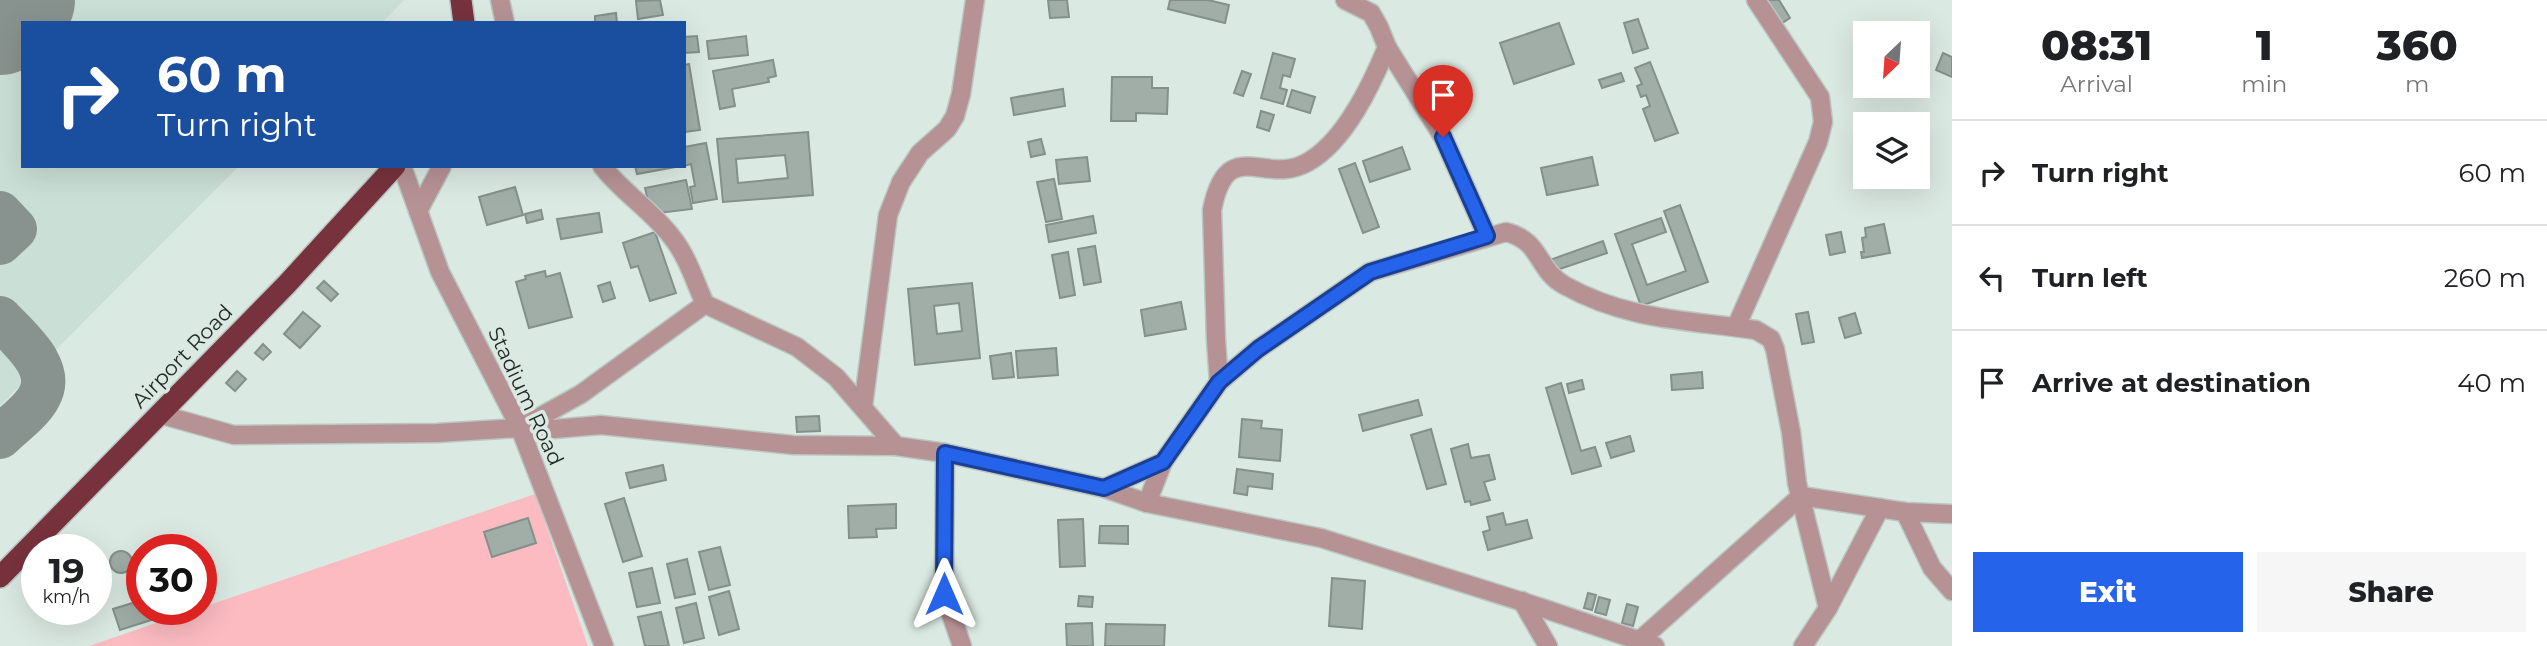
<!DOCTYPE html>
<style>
:root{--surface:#fff;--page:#f6f6f6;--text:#202124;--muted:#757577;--line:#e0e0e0;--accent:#2563eb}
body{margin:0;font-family:Montserrat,sans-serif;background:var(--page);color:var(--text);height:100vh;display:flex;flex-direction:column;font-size:26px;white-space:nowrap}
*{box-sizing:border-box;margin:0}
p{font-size:23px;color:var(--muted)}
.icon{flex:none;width:38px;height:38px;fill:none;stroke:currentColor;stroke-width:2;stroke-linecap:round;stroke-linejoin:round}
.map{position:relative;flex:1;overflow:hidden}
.details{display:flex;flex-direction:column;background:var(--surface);width:595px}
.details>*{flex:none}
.guide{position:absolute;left:21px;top:21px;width:665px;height:147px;border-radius:0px;box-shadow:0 7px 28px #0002;background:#1a4fa0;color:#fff;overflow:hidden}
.needle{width:46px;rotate:205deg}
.fabs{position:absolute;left:1853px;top:21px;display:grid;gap:14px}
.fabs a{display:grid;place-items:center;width:77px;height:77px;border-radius:0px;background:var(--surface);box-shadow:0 7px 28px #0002;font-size:35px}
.speed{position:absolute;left:21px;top:534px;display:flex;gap:14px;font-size:35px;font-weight:700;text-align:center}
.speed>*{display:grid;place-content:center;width:91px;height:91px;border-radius:50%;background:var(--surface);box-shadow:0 7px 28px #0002;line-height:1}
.speed small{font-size:18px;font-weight:400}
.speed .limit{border:10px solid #d22;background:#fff;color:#111}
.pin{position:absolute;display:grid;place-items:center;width:60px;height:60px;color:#fff;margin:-72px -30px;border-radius:50% 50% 50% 0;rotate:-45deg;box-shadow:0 0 7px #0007}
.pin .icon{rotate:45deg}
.me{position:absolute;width:77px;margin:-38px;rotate:0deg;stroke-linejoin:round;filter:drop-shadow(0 0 5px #0008)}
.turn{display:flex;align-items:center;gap:24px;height:147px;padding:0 21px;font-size:32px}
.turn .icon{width:91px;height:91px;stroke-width:2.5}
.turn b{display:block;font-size:49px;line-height:60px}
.eta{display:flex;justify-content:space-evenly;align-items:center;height:119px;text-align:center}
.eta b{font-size:42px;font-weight:800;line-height:49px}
.button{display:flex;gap:14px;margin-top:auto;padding:14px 21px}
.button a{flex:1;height:80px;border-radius:0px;background:var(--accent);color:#fff;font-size:28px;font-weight:800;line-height:80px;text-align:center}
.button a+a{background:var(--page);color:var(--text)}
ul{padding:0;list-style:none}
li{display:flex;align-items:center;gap:21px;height:105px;padding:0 21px;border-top:2px solid var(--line)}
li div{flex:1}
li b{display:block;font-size:26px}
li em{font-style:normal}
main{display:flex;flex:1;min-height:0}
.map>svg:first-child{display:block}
.built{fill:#cadfd6}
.garden{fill:#fbbbc1}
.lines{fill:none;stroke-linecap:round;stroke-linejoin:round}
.taxiway{stroke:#88928e;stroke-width:44}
.runway{stroke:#88928e;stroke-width:110}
.building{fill:#a1aea8;stroke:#84908b;stroke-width:2;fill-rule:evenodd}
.minor-casing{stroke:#bac6c1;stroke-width:21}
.highway-casing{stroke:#bac6c1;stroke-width:24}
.minor{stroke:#b69295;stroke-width:18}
.highway{stroke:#77323d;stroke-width:21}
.route-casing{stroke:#184099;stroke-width:18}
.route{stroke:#2563eb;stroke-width:12}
.labels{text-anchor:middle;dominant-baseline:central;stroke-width:7;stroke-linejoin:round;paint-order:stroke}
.street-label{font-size:21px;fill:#232826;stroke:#dbe9e3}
</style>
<main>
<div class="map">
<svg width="1952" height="646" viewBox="0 0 1952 646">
<rect width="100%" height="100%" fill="#dbe9e3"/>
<!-- built -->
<path class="built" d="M0,0H404L382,23H23V166H239L0,406Z"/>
<!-- garden -->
<path class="garden" d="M535,494L588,646H89Z"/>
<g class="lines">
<!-- taxiway -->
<g class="taxiway">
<path d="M0,213L15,229L0,243"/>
<path d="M0,318C18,338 56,367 39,397C31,412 12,425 0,437"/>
</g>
<!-- runway -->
<path class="runway" d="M0,20L20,0"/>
</g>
<!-- building -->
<g class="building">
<path d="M660,0L663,15L638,19L636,1Z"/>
<path d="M1048,0H1067L1069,17L1050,18Z"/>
<path d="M1170,0H1208L1229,5L1225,23L1168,9Z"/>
<path d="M1763,0H1779L1790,18L1779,25Z"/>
<path d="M616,13L617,23H595V16Z"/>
<path d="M1638,19L1648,48L1633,53L1624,23Z"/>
<path d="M1559,23L1574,64L1514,84L1500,43Z"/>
<path d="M697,36L699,52L684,53V37Z"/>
<path d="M746,36L748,55L709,59L707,41Z"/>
<path d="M1273,53L1295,59L1290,77L1283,75L1280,88L1287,90L1283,104L1261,98Z"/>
<path d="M1943,53L1952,57V77L1936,70Z"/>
<path d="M773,60L776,76L768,78L769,82L732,89L735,106L720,109L713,71Z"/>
<path d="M1650,62L1678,133L1655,141L1643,109L1650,106L1646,95L1641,97L1637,86L1642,84L1635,68Z"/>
<path d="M689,64L700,130L684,132V65Z"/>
<path d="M1242,71L1251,74L1243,96L1234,93Z"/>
<path d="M1621,73L1624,81L1602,88L1599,80Z"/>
<path d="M1112,77H1152V88H1168L1167,114L1136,113V121H1111Z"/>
<path d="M1063,89L1065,106L1014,115L1011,98Z"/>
<path d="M1292,90L1315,97L1310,113L1287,106Z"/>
<path d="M1261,111L1274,115L1269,131L1257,127Z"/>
<path d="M808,132L813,195L723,202L717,139ZM785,155L788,178L738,183L736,159Z"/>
<path d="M1041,139L1045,154L1031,157L1028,142Z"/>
<path d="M706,143L717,199L693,203L690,187L695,186L691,164L684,166V147Z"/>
<path d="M1402,147L1410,169L1370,182L1363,161Z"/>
<path d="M1087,157L1090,181L1059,184L1056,160Z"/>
<path d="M1592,157L1598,185L1547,195L1541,168Z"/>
<path d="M1355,163L1379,227L1363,233L1339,169Z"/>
<path d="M635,166H681L637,174Z"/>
<path d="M1054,179L1062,219L1046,222L1037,182Z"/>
<path d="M686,180L692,209L651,214L645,188Z"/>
<path d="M515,187L523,215L487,225L479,197Z"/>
<path d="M1680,205L1708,282L1641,306L1615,234L1661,218L1666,232L1632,244L1647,285L1686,271L1664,211Z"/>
<path d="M541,210L543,219L527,223L525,214Z"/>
<path d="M599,213L602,232L561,239L557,219Z"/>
<path d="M1093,216L1096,233L1049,242L1046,225Z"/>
<path d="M1884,224L1890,253L1862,258L1861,252H1864L1862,238L1866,237L1865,228Z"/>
<path d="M655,232L676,293L650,301L638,266L631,268L623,243Z"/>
<path d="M1841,232L1845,252L1830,255L1826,235Z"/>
<path d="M1603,241L1607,253L1551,272L1547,261Z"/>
<path d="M1095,246L1101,282L1084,285L1078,249Z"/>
<path d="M1068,252L1075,295L1060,298L1052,255Z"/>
<path d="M545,271L546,277L560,273L572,317L529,328L516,282L526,279L525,276Z"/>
<path d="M324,281L338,294L331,301L317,288Z"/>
<path d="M610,282L615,298L603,302L598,286Z"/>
<path d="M972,283L980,358L915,365L908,289ZM959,303L962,331L937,334L934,306Z"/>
<path d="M1181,302L1186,329L1145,336L1141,310Z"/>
<path d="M303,312L320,326L300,348L284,334Z"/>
<path d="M1808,312L1814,342L1802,344L1796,314Z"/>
<path d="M1855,313L1861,333L1845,338L1839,318Z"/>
<path d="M263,344L271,352L263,360L255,353Z"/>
<path d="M1056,348L1058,375L1018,378L1016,351Z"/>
<path d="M1011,353L1014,377L993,379L990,356Z"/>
<path d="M237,371L246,379L235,391L226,383Z"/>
<path d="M1702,372L1703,388L1672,390L1671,375Z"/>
<path d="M1582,380L1584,389L1569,393L1567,384Z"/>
<path d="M1561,383L1581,451L1595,447L1601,466L1572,474L1546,388Z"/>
<path d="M1418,400L1422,415L1363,431L1359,415Z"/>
<path d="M819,416L820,431L797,432L796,417Z"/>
<path d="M1242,419L1262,421L1261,428L1282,430L1280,461L1239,457Z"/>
<path d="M1431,429L1446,484L1427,489L1411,435Z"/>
<path d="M1630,436L1634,451L1611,458L1606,443Z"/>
<path d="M1468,444L1471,458L1489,455L1495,479L1484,482L1490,500L1471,505L1470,501L1465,502L1451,449Z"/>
<path d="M663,465L666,480L630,488L626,473Z"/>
<path d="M1237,469L1273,474L1272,489L1248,486L1247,495L1234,493Z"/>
<path d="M624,498L642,556L623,562L605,504Z"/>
<path d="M896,504V528L876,529L877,537L849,538L848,506Z"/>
<path d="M1503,513L1506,525L1527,520L1532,538L1488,550L1483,532L1490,530L1487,517Z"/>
<path d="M528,518L536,543L492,557L484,532Z"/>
<path d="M1083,519L1085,566L1060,567L1058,520Z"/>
<path d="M1100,526H1128V544L1099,543Z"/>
<path d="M720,547L730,585L709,590L699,552Z"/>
<circle cx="121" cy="562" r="11"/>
<path d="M687,559L695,594L675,598L667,564Z"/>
<path d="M96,562L102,563L108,570L106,578L98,582Z"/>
<path d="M652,568L660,603L637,607L629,573Z"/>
<path d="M1332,578L1365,581L1362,629L1329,626Z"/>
<path d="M729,591L739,629L719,635L709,597Z"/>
<path d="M1588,593L1596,595L1592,610L1584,608Z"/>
<path d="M1079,596L1093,597L1092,607L1078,606Z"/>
<path d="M1599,597L1610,600L1606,615L1595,612Z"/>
<path d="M142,600V609H147L151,620L120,630L113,609Z"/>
<path d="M696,603L704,638L684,643L676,608Z"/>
<path d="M1627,604L1638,607L1633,626L1622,623Z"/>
<path d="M661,612L669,646H645L638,617Z"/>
<path d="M1092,623L1093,646H1067L1066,624Z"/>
<path d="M1106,624L1165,625L1164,646H1105Z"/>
</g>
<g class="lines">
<defs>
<g id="minor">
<path d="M500,0L505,23"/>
<path d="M1345,0L1371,13L1379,27L1387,47L1443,137L1487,236"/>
<path d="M402,166L440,272L520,428L604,646"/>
<path d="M602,166C622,192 651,210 671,236C687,255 695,282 705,304L797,347L836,377L896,446"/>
<path d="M418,211L442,166"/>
<path d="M1736,327L1818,142L1823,122L1820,97L1756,0"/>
<path d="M1219,382L1216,340L1212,210C1227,133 1265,187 1308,162C1345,141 1371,86 1387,47"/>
<path d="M863,407L888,215L901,182L920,153L947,129L955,116L961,94L975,0"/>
<path d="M159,414L234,435L437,433L520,428L554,429L601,425L793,445L896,446L945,453L1104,488L1147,503L1321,538L1542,608L1655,646"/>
<path d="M520,428L581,394L705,304"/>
<path d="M945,453L944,594L962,646"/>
<path d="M1104,488L1163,462"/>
<path d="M1801,496L1905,512L1952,514"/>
<path d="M1147,503L1163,462L1219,382L1258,349L1370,272L1506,232C1542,241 1536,269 1564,285C1626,320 1687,320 1756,330L1771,339L1775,349L1791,432L1797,483L1828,608"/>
<path d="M1905,512L1932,568L1952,591"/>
<path d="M1522,601L1548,646"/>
<path d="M1643,646L1639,641L1801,496"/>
<path d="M1803,646L1828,608L1880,508"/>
</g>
<g id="highway">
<path d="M461,0L464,23"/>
<path d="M0,577L287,284L395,166"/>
</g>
</defs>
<!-- minor casing -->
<use href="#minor" class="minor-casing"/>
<!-- highway casing -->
<use href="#highway" class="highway-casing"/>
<!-- minor -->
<use href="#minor" class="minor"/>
<!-- highway -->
<use href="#highway" class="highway"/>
</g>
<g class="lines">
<defs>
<path id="route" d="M944,594L945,453L1104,488L1163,462L1219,382L1258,349L1370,272L1487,236L1443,137"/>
</defs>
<!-- route casing -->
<use href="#route" class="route-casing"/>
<!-- route -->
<use href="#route" class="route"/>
</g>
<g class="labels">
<!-- street labels -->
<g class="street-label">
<text transform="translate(182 356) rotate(-46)">Airport Road</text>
<text transform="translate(526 396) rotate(65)">Stadium Road</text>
</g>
</g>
</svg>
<div class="fabs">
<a><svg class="needle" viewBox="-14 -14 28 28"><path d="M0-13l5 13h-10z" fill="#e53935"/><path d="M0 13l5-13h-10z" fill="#757577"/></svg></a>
<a><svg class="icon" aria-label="layers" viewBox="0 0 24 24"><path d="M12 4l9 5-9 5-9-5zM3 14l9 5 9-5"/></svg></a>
</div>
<div class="speed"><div>19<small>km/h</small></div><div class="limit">30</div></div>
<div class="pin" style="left:1443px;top:137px;background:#d93025"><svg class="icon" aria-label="arrive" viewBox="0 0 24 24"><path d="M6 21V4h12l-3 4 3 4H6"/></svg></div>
<svg class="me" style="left:944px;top:594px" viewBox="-20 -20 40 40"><path d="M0-17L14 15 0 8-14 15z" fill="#2563eb" stroke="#fff" stroke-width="4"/></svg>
<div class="guide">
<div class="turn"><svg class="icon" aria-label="right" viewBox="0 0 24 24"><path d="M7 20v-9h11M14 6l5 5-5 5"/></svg><div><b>60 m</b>Turn right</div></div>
</div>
</div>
<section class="details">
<div class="eta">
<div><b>08:31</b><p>Arrival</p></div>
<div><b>1</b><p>min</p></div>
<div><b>360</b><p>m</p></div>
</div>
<ul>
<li><svg class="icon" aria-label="right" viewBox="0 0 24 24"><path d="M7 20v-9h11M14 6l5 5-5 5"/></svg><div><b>Turn right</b></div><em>60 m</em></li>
<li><svg class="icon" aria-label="left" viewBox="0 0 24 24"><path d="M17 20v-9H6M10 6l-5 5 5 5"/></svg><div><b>Turn left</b></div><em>260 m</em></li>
<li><svg class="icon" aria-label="arrive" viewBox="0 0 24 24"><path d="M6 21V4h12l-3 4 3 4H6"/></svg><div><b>Arrive at destination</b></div><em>40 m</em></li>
</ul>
<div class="button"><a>Exit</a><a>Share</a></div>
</section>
</main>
